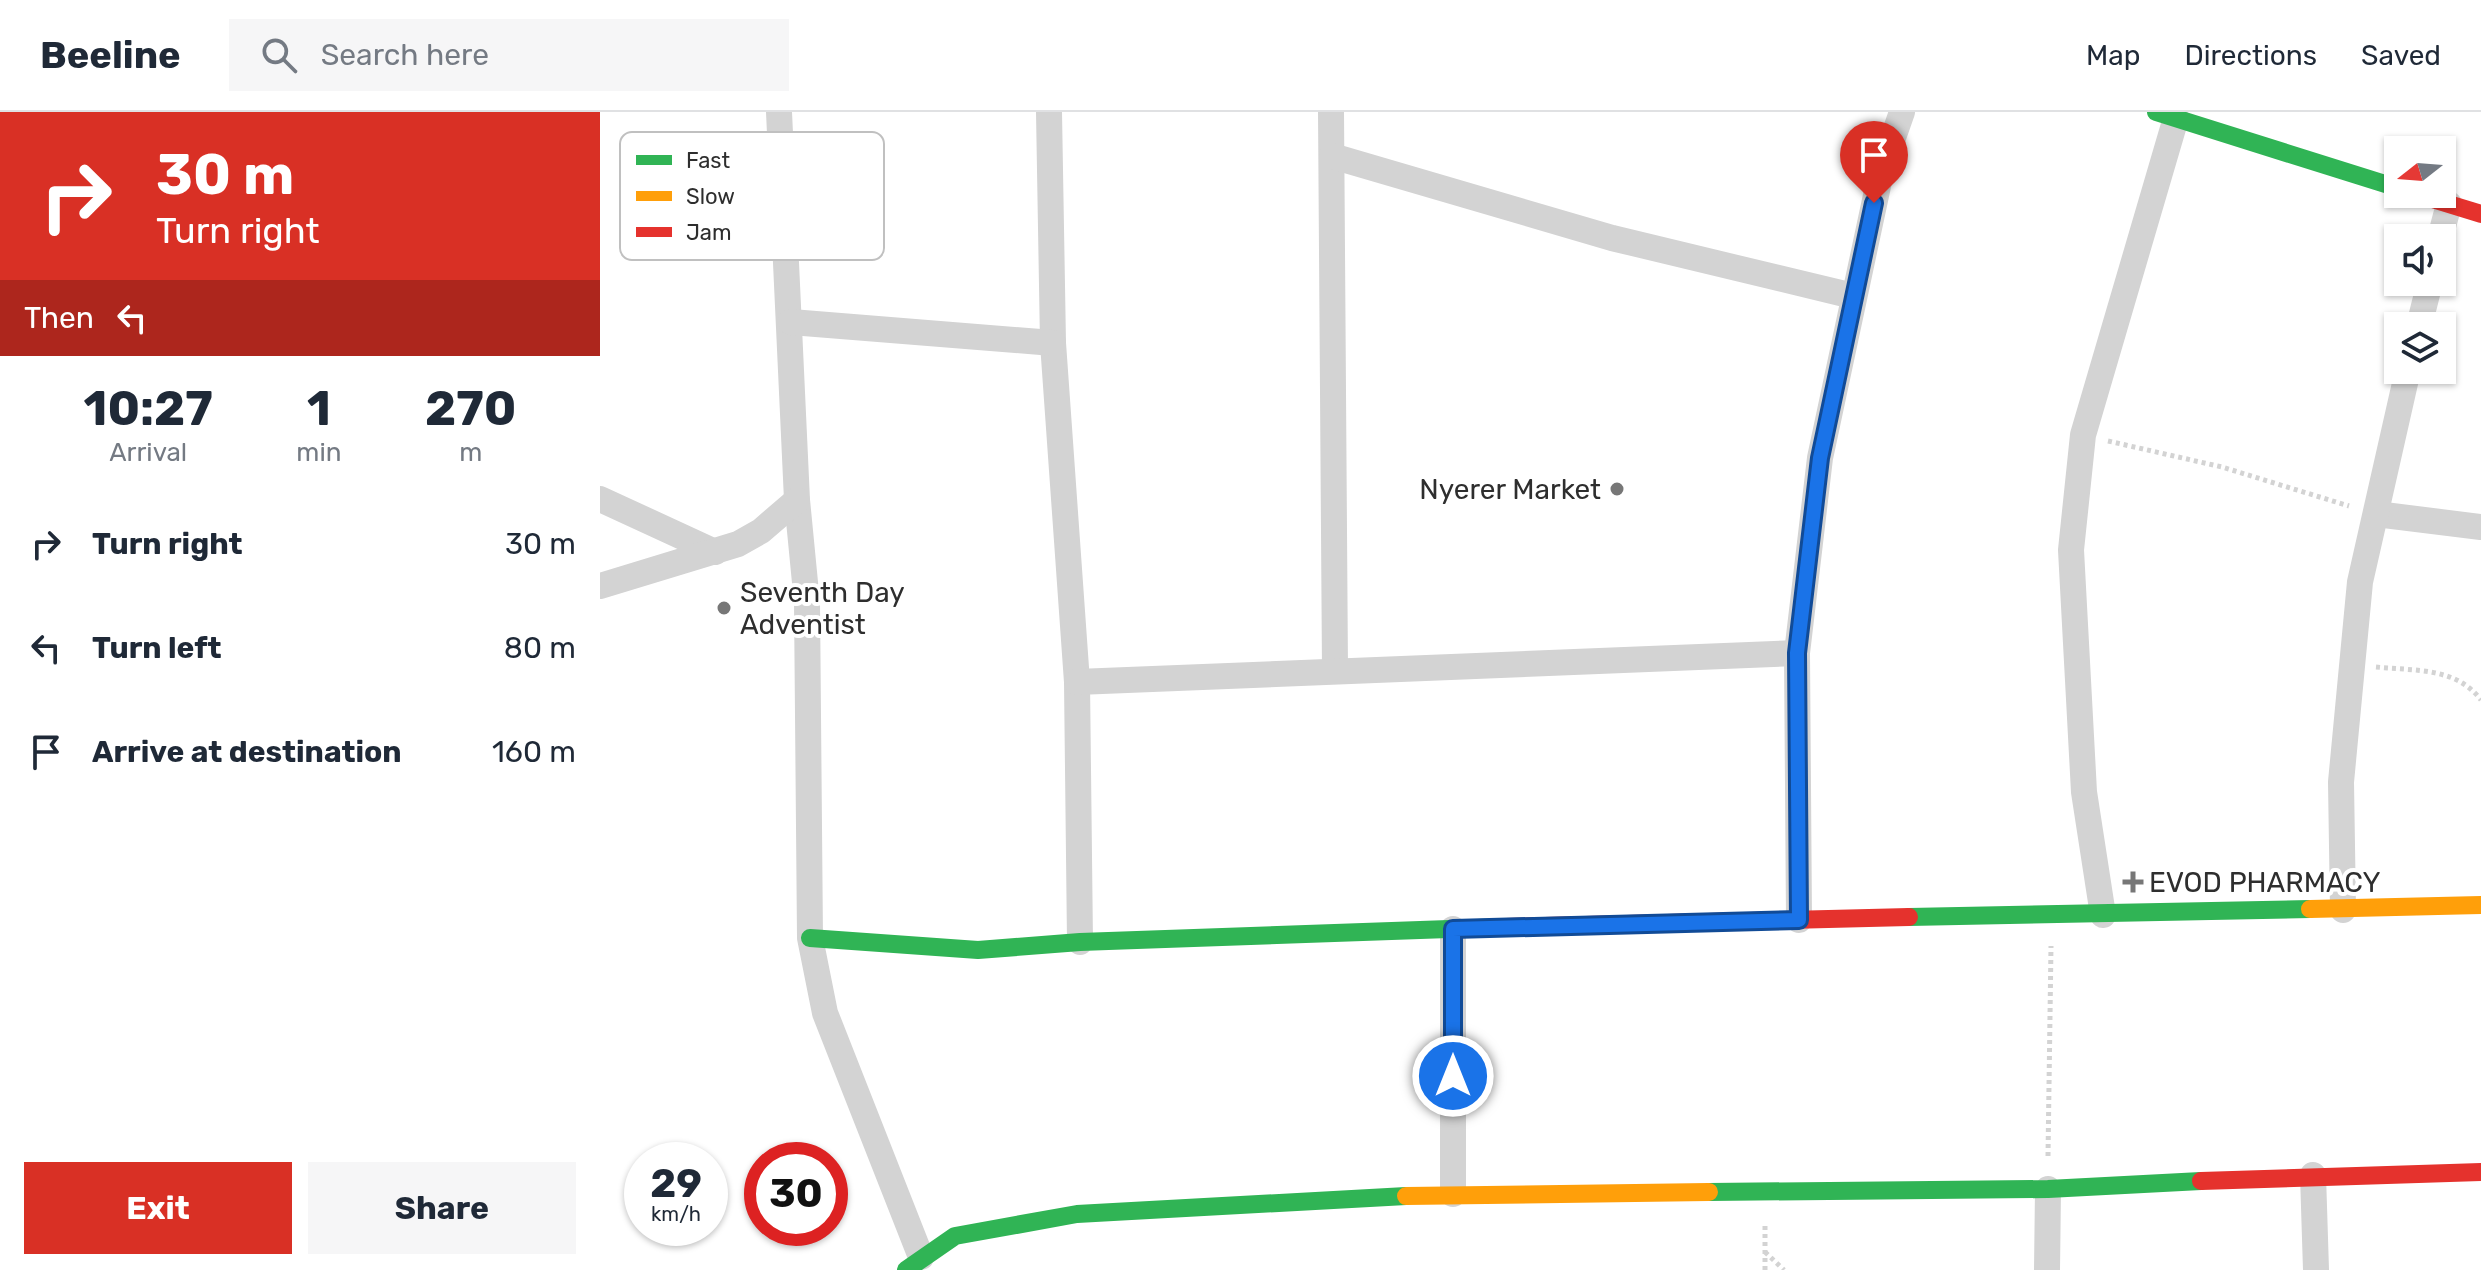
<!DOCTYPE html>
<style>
:root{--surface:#fff;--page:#f6f6f7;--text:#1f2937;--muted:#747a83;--line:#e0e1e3;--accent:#d93025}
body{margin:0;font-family:Rubik,sans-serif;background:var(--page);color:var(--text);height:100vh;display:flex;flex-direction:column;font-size:30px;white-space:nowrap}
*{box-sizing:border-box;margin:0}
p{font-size:26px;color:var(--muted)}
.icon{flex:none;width:44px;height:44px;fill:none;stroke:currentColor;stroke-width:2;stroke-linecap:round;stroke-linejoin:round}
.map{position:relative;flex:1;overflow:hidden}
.sheet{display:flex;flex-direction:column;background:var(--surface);width:600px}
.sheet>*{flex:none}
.banner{background:#d93025;color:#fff;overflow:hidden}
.needle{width:52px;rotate:253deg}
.fabs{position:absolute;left:1784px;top:24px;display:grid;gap:16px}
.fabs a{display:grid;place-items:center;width:72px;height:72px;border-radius:0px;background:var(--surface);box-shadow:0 2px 6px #0004;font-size:40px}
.speed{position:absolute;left:24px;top:1030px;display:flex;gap:16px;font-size:40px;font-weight:700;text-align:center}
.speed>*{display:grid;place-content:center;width:104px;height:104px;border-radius:50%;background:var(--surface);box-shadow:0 2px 6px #0004;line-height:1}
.speed small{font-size:20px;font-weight:400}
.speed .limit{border:12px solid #d22;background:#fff;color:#111}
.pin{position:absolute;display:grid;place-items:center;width:68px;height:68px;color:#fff;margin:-82px -34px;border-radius:50% 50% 50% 0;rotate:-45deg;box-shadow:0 0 8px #0007}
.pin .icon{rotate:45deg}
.me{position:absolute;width:88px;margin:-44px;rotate:0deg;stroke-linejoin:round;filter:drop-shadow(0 0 6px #0008)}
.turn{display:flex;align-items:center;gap:28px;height:168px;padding:0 24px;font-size:36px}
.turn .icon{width:104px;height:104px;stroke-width:2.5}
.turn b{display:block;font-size:56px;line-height:68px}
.then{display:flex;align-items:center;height:76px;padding:0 24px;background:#0003;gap:16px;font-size:30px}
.eta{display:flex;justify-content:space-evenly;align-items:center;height:136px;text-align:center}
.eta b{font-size:48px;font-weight:700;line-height:56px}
.primary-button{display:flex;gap:16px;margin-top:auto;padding:16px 24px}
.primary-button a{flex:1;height:92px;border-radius:0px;background:var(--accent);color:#fff;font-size:32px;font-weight:700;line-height:92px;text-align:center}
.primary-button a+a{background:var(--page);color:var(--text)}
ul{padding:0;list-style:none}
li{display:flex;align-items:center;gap:24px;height:104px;padding:0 24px}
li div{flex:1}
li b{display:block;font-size:30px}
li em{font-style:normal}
header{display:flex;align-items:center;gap:48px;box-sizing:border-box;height:112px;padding:0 40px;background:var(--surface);border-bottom:2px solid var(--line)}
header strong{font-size:38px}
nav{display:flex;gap:44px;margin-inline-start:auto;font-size:28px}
.search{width:560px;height:72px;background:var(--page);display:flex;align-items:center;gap:20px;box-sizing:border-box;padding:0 28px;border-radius:0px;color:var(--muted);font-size:30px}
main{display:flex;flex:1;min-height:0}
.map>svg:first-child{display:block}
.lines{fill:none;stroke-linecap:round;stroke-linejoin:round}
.path{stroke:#d3d3d3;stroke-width:5;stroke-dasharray:4 4;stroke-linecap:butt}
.street{stroke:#d3d3d3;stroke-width:26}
.fast{stroke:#30b455;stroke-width:18}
.slow{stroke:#ff9f0a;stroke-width:18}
.jam{stroke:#e5322d;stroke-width:18}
.route-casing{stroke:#114b97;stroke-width:20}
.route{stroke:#1a73e8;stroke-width:14}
.poi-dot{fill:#777;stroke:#fff;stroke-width:3}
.labels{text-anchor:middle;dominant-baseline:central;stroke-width:8;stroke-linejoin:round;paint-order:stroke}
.poi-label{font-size:28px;fill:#2e2e2e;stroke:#fff;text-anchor:start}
.key{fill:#fff;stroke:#c0c0c0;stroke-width:2}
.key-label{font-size:22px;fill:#2e2e2e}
</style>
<header>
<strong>Beeline</strong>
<div class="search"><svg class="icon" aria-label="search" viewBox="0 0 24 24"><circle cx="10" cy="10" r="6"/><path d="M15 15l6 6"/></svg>Search here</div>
<nav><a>Map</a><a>Directions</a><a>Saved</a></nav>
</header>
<main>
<section class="sheet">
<div class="banner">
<div class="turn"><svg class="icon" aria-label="right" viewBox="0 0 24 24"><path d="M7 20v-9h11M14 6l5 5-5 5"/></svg><div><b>30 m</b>Turn right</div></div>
<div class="then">Then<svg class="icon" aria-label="left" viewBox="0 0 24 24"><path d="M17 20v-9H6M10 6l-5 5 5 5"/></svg></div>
</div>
<div class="eta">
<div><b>10:27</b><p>Arrival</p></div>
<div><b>1</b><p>min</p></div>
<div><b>270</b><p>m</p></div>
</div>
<ul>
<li><svg class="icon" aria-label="right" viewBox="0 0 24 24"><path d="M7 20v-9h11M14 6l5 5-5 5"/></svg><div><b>Turn right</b></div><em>30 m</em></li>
<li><svg class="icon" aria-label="left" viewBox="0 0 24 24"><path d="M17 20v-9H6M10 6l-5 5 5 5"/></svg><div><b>Turn left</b></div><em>80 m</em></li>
<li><svg class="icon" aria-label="arrive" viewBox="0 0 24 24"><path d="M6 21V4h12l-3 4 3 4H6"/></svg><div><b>Arrive at destination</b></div><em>160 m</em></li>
</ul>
<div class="primary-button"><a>Exit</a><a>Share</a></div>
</section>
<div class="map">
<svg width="1881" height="1158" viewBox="0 0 1881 1158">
<rect width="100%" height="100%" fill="#fff"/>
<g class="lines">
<!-- path -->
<g class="path">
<path d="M1508,329L1622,355L1749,394"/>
<path d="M1776,555C1815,559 1856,555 1881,588"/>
<path d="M1448,1044L1451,834"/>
<path d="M1165,1140L1184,1158"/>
<path d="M1165,1158V1111"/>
</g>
<!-- street -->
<g class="street">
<path d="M179,0L197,388L207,491L210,826L225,901L321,1145"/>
<path d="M449,0L453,231L477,570L480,830"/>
<path d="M731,0L735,558"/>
<path d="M732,44L1012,126L1253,184"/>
<path d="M1840,126L1849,92"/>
<path d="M191,210L453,231"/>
<path d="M1819,214L1830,170"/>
<path d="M0,387L115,440"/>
<path d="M1776,402L1881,415"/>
<path d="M0,474L138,432L161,419L197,388"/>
<path d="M477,570L1197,541"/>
<path d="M1743,798L1741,670L1760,470L1808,258"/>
<path d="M1503,803L1484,680L1471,438L1483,323L1576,6"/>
<path d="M1199,808L1197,541L1220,346L1281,60L1302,0"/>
<path d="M853,817V1082"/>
<path d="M1713,1063L1716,1158"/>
<path d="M1447,1158L1448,1077"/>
</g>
<!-- fast -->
<g class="fast">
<path d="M1556,0L1798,76"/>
<path d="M1309,805L1710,797"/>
<path d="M210,826L378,838L480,830L906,815"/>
<path d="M1109,1080L1448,1077L1601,1069"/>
<path d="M306,1158L355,1124L477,1102L806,1084"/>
</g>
<!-- slow -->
<g class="slow">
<path d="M1710,797L1881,793"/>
<path d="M806,1084L1109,1080"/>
</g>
<!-- jam -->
<g class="jam">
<path d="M1816,82L1881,102"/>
<path d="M906,815L1309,805"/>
<path d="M1601,1069L1881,1060"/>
</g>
</g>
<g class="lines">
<defs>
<path id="route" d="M853,964V817L1199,808L1197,541L1220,346L1274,91"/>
</defs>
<!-- route casing -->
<use href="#route" class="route-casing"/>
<!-- route -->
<use href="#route" class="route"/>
</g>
<!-- markers -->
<g class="poi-dot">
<circle cx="1017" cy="377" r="8"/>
<circle cx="124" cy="496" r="8"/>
<path d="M1529 758h8v8h8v8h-8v8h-8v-8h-8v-8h8z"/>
</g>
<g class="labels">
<!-- poi labels -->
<g class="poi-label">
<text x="1001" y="377" text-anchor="end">Nyerer Market</text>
<text x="140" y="480">Seventh Day<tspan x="140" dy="32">Adventist</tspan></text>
<text x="1549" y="770">EVOD PHARMACY</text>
</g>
</g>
<!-- legend -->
<rect x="20" y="20" width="264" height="128" rx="12" class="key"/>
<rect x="36" y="43" width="36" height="10" fill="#30b455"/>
<rect x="36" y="79" width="36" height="10" fill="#ff9f0a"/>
<rect x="36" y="115" width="36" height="10" fill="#e5322d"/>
<g class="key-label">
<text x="86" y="56">Fast</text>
<text x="86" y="92">Slow</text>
<text x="86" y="128">Jam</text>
</g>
</svg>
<div class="fabs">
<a><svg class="needle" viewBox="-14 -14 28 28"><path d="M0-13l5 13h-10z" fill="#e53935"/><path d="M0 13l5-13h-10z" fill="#747a83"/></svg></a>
<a><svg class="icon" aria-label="sound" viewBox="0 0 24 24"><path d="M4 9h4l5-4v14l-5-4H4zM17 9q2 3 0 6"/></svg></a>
<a><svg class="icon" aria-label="layers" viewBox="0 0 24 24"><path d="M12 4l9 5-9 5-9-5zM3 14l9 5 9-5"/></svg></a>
</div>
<div class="speed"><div>29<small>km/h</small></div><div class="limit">30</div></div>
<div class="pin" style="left:1274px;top:91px;background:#d93025"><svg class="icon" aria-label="arrive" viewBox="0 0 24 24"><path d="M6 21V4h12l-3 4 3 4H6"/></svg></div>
<svg class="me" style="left:853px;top:964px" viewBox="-20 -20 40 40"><circle r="17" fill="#1a73e8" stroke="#fff" stroke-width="3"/><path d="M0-11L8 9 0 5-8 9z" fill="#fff"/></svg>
</div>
</main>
